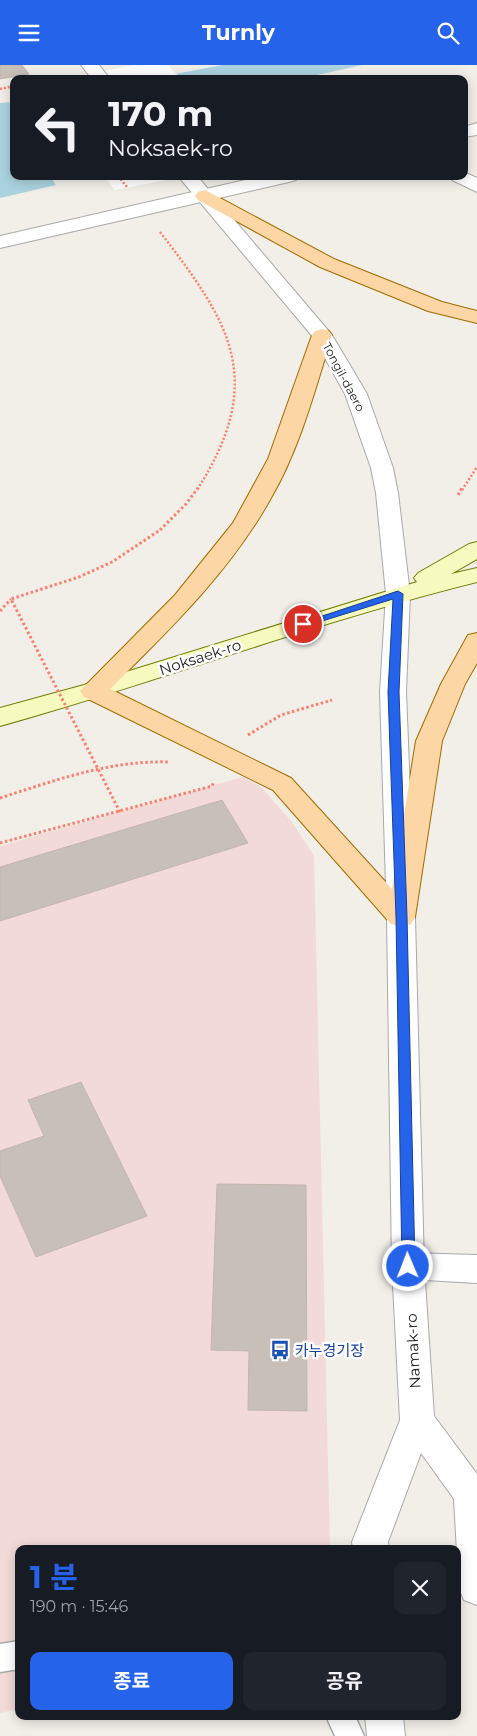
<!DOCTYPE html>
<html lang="ko">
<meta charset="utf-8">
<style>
:root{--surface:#171b24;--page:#20242c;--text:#f1f3f6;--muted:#9ea1a6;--accent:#2563eb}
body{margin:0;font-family:Montserrat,"Noto Sans KR",sans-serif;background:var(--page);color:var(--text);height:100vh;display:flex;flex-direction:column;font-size:19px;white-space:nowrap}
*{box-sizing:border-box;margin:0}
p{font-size:16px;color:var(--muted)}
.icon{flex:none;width:28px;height:28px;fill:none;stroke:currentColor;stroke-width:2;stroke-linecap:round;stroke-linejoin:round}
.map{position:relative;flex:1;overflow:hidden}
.sheet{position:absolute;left:15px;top:1480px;width:446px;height:175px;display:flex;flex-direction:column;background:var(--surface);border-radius:10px;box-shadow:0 2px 12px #0003}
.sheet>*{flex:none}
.banner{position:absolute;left:10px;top:10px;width:458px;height:105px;border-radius:10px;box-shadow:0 2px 12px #0003;background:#171b24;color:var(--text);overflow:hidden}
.pin{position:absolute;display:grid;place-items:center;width:42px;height:42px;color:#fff;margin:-21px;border:2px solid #fff;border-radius:50%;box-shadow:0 1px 5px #0007}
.me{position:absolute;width:55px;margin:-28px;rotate:359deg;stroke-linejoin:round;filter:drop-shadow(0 0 4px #0008)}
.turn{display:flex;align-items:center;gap:18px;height:105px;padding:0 15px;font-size:22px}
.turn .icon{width:65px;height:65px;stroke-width:2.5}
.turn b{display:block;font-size:35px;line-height:42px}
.round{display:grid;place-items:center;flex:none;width:52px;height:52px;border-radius:10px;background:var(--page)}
.overview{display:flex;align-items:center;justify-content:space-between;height:85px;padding:0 15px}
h1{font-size:30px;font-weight:700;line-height:38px;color:var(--accent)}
.cta{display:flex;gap:10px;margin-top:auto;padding:10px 15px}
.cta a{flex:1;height:58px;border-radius:10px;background:var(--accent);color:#fff;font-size:20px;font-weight:700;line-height:58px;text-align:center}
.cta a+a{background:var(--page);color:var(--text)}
header{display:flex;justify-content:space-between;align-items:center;height:65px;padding:0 15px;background:var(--accent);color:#fff;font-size:22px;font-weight:700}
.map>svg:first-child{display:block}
.commercial{fill:#f2dad9}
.water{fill:#aad3df}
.pier{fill:#fff}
.building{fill:#c7bfb8;stroke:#c4b6ab}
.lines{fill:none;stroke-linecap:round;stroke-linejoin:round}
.service-casing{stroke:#a9a9a9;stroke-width:3}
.pedestrian-casing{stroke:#a9a9a9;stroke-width:2}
.minor-casing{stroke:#a9a9a9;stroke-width:2}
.tertiary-casing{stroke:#a9a9a9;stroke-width:2}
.secondary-casing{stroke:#707d05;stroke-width:2}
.primary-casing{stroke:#a06b00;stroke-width:2}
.path-far1{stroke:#fa8072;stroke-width:2.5;stroke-dasharray:2 2;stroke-linecap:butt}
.path{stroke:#fa8072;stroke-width:3;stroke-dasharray:2.5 2.5;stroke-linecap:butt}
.service{fill:#fff;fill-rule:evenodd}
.pedestrian{fill:#fff;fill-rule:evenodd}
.minor{fill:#fff;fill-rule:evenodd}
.tertiary{fill:#fff;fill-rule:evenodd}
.secondary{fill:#f7fabf;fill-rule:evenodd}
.primary{fill:#fcd6a4;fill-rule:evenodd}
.path-bridge{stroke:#fa8072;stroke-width:3;stroke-dasharray:2.5 2.5;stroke-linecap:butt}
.route{fill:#2563eb;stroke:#184099}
.labels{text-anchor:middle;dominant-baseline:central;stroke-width:5;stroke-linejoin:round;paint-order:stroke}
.far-street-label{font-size:12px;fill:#222;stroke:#fff}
.street-label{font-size:15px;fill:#222;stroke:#fff}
.transit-label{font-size:15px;fill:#164399;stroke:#fff;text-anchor:start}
</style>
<header><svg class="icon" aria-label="menu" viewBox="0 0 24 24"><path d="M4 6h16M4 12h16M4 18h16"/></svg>Turnly<svg class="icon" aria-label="search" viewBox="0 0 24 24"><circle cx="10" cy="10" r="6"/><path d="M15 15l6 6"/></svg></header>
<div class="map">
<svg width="477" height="1671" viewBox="0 0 477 1671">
<rect width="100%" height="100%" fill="#f2efe9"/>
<!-- commercial -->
<path class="commercial" d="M243,712L261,722L292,757L314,791L330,1484H19V1644L0,1648V781Z"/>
<!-- water -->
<g class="water">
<path d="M222,0H362L299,14H149Z"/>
<path d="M14,37V111H50L56,120L0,133V38Z"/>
</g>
<!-- pier -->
<g class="pier">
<path d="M133,0H168L181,14H66Z"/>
<path d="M104,111H187L115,125Z"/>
</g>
<!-- building -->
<g class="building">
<path d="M0,0H22L29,9L0,14Z"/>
<path d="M222,735L248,778L0,856V802Z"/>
<path d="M81,1017L147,1151L36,1192L0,1111V1086L44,1071L28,1035Z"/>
<path d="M217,1119L306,1120L307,1346L248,1345L249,1286L211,1285Z"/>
</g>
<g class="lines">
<defs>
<g id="service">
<path d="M19,1576V1604L0,1607V1579Z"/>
<path d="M326,1651H355L364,1671H335Z"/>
</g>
<path id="pedestrian" d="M408,1188L477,1190V1218L408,1214L397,1211L392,1201L397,1191Z"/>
<g id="minor">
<path d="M477,58V70L464,72V62Z"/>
<path d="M464,107L477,113V127L452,115L450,111H464Z"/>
<path d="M263,111H298L296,115L289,117L0,183V171Z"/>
</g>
<g id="tertiary">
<path d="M81,0H99L110,14H92Z"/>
<path d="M178,111H197L332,270L367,329L393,403L398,428L410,529L406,627L415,852L424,1201L434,1351L477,1409V1540L464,1535L459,1523L454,1434L421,1388L388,1477L389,1484H353L352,1477L400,1355L392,1201L387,852L380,627L386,529L376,428L371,403L345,329L313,272Z"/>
<path d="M365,1651H403L405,1671H367Z"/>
</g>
<path id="secondary" d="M477,477V494L451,509L477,503V517C316,557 160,616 0,661V643L84,620L417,517L414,513L418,508L469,479Z"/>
<g id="primary">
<path d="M205,125L334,194L442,237L477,246V258L428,246L320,202L198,135L195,131L198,127Z"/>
<path d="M322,264L329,266L332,270C315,325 300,383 271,433C230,507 169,565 110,624L291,713L392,824L416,676L441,619L468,570L477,568V598L465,619L442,676L415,852L411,859L401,862L391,859L273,725L84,632L80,626L175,530L233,458L268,394L312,270L315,266Z"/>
</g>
</defs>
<!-- service casing -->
<use href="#service" class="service-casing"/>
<!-- pedestrian casing -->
<use href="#pedestrian" class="pedestrian-casing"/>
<!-- minor casing -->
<use href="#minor" class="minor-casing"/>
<!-- tertiary casing -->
<use href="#tertiary" class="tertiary-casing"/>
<!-- secondary casing -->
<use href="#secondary" class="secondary-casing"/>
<!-- primary casing -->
<use href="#primary" class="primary-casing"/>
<!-- path-far1 -->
<g class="path-far1">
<path d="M0,24L14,21"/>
<path d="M118,111L127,122"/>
<path d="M160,167C231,259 267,315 197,425"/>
<path d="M462,425L477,402"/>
</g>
<!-- path -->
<g class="path">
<path d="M458,430L462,423"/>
<path d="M160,465L186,439L198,423"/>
<path d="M0,546L11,534"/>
<path d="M248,670L281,650L332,635"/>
<path d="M0,733C56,715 111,695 170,697"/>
<path d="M0,778L212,721L214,717"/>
</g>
<!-- service -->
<use href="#service" class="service"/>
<!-- pedestrian -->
<use href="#pedestrian" class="pedestrian"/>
<!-- minor -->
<use href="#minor" class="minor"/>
<!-- tertiary -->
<use href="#tertiary" class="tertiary"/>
<!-- secondary -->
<use href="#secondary" class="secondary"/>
<!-- primary -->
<use href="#primary" class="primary"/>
<!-- path-bridge -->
<path class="path-bridge" d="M120,747L11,534L79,512L112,497L160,465"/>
</g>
<!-- route -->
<path class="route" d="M398,526L403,529L399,627L407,852L415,1201L413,1205H404L402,1201L396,852L388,627L393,534L303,562L298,559Z"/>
<!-- icons -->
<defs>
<symbol id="bus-bare" viewBox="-9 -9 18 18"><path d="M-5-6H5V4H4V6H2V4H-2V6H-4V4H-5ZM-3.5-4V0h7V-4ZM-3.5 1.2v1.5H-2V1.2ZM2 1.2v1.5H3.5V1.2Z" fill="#1a4fb4" stroke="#fff" stroke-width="2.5" paint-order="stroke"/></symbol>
</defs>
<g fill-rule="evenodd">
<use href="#bus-bare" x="266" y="1271" width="28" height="28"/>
</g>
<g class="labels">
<!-- far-street labels -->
<g class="far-street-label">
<text transform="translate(344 312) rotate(62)">Tongil-daero</text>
</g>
<!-- street labels -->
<g class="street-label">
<text transform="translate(200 592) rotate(-18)">Noksaek-ro</text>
<text transform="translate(413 1286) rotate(-93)">Namak-ro</text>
</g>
<!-- transit labels -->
<g class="transit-label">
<text x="295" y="1285">카누경기장</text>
</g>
</g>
</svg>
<div class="pin" style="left:303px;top:559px;background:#d93025"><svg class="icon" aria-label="arrive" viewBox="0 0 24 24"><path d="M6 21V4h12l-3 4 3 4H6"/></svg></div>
<svg class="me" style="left:408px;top:1201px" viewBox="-20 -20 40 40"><circle r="17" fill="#2563eb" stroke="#fff" stroke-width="3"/><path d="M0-11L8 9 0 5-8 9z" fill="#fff"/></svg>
<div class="banner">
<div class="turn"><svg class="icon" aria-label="left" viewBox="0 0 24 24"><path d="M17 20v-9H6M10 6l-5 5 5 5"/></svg><div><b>170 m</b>Noksaek-ro</div></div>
</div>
<section class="sheet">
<div class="overview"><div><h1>1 분</h1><p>190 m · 15:46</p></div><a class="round"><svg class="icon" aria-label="close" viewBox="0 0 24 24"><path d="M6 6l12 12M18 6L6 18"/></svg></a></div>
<div class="cta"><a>종료</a><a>공유</a></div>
</section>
</div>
